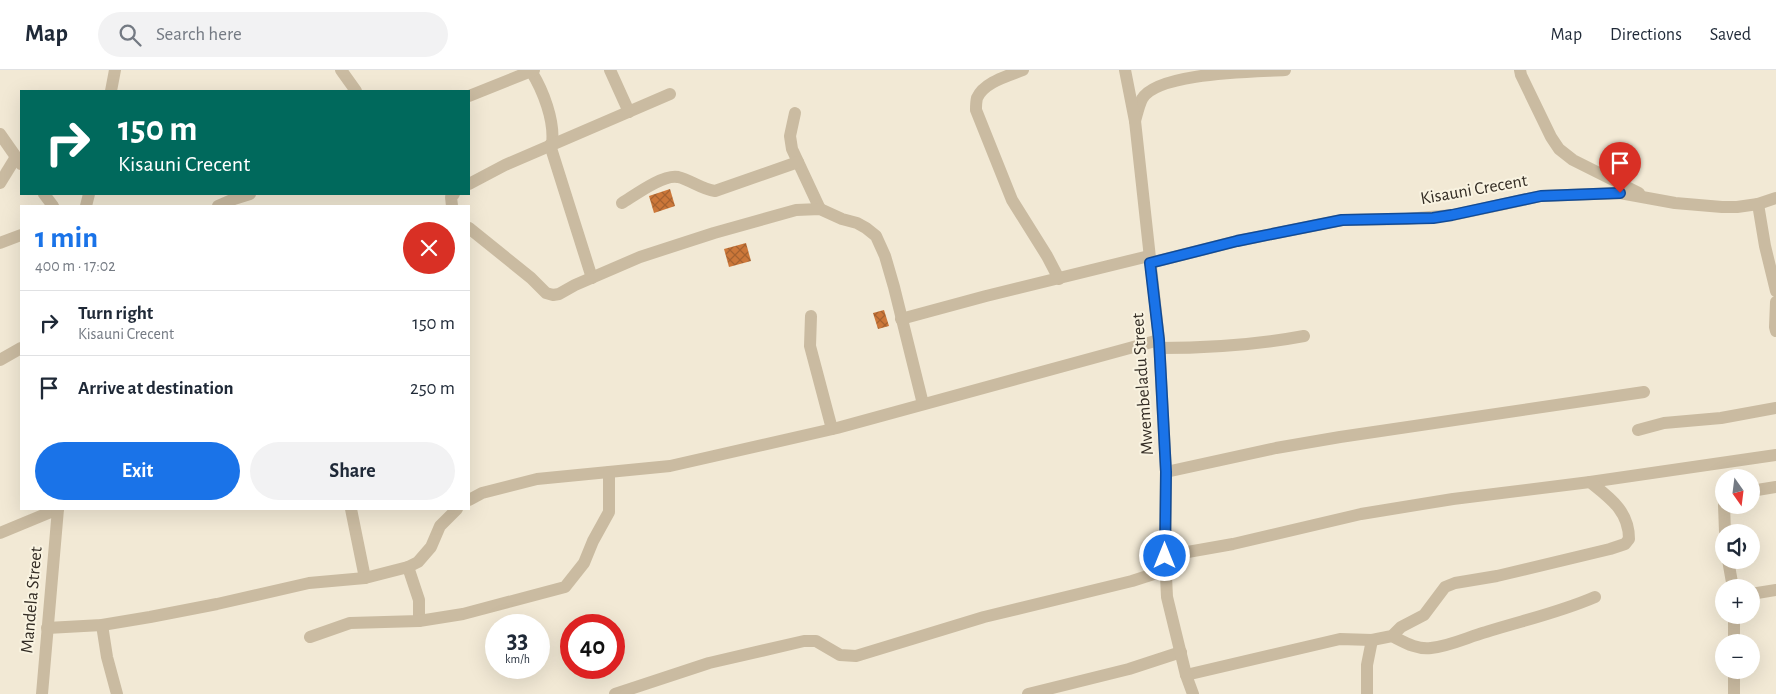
<!DOCTYPE html>
<meta charset="utf-8">
<style>
:root{--surface:#fff;--page:#f2f2f3;--text:#1f2937;--muted:#747a83;--line:#e0e1e3;--accent:#1a73e8}
body{margin:0;font-family:"Alegreya Sans",sans-serif;background:var(--page);color:var(--text);height:100vh;display:flex;flex-direction:column;font-size:19px;white-space:nowrap}
*{box-sizing:border-box;margin:0}
p{font-size:16px;color:var(--muted)}
.icon{flex:none;width:28px;height:28px;fill:none;stroke:currentColor;stroke-width:2;stroke-linecap:round;stroke-linejoin:round}
.map{position:relative;flex:1;overflow:hidden}
.sheet{position:absolute;left:20px;top:135px;width:450px;height:305px;display:flex;flex-direction:column;background:var(--surface);border-radius:0px;box-shadow:0 5px 20px #0002}
.sheet>*{flex:none}
.hud{position:absolute;left:20px;top:20px;width:450px;height:105px;border-radius:0px;box-shadow:0 5px 20px #0002;background:#00695c;color:#fff;overflow:hidden}
.needle{width:32px;rotate:166deg}
.tools{position:absolute;left:1715px;top:399px;display:grid;gap:10px}
.tools a{display:grid;place-items:center;width:45px;height:45px;border-radius:50%;background:var(--surface);box-shadow:0 5px 20px #0002;font-size:25px}
.speed{position:absolute;left:485px;top:544px;display:flex;gap:10px;font-size:25px;font-weight:700;text-align:center}
.speed>*{display:grid;place-content:center;width:65px;height:65px;border-radius:50%;background:var(--surface);box-shadow:0 5px 20px #0002;line-height:1}
.speed small{font-size:12px;font-weight:400}
.speed .limit{border:8px solid #d22;background:#fff;color:#111}
.pin{position:absolute;display:grid;place-items:center;width:42px;height:42px;color:#fff;margin:-51px -21px;border-radius:50% 50% 50% 0;rotate:-45deg;box-shadow:0 0 5px #0007}
.pin .icon{rotate:45deg}
.me{position:absolute;width:55px;margin:-28px;rotate:0deg;stroke-linejoin:round;filter:drop-shadow(0 0 4px #0008)}
.turn{display:flex;align-items:center;gap:18px;height:105px;padding:0 15px;font-size:22px}
.turn .icon{width:65px;height:65px;stroke-width:2.5}
.turn b{display:block;font-size:35px;line-height:42px}
.round{display:grid;place-items:center;flex:none;width:52px;height:52px;border-radius:26px;background:var(--page)}
.headline{display:flex;align-items:center;justify-content:space-between;height:85px;padding:0 15px}
h1{font-size:30px;font-weight:600;line-height:38px;color:var(--accent)}
.primary-button{display:flex;gap:10px;margin-top:auto;padding:10px 15px}
.primary-button a{flex:1;height:58px;border-radius:30px;background:var(--accent);color:#fff;font-size:20px;font-weight:600;line-height:58px;text-align:center}
.primary-button a+a{background:var(--page);color:var(--text)}
ul{padding:0;list-style:none}
li{display:flex;align-items:center;gap:15px;height:65px;padding:0 15px;border-top:1px solid var(--line)}
li div{flex:1}
li b{display:block;font-size:19px}
li em{font-style:normal}
header{display:flex;align-items:center;gap:30px;box-sizing:border-box;height:70px;padding:0 25px;background:var(--surface);border-bottom:1px solid var(--line)}
header strong{font-size:24px}
nav{display:flex;gap:28px;margin-inline-start:auto;font-size:18px}
.search{width:350px;height:45px;background:var(--page);display:flex;align-items:center;gap:12px;box-sizing:border-box;padding:0 18px;border-radius:28px;color:var(--muted);font-size:19px}
.map>svg:first-child{display:block}
.building{fill:url(#building-cross-hatch)}
.lines{fill:none;stroke-linecap:round;stroke-linejoin:round}
.minor{stroke:#cabba1;stroke-width:12}
.tertiary{stroke:#cabba1;stroke-width:12}
.route-casing{stroke:#114b97;stroke-width:12}
.route{stroke:#1a73e8;stroke-width:9}
.labels{text-anchor:middle;dominant-baseline:central;stroke-width:4;stroke-linejoin:round;paint-order:stroke}
.street-label{font-size:18px;fill:#332c24;stroke:#f9f3e1}
</style>
<header>
<strong>Map</strong>
<div class="search"><svg class="icon" aria-label="search" viewBox="0 0 24 24"><circle cx="10" cy="10" r="6"/><path d="M15 15l6 6"/></svg>Search here</div>
<nav><a>Map</a><a>Directions</a><a>Saved</a></nav>
</header>
<div class="map">
<svg width="1776" height="624" viewBox="0 0 1776 624">
<defs>
<pattern id="building-cross-hatch" width="8" height="8" patternUnits="userSpaceOnUse" patternTransform="scale(1.25)"><rect width="8" height="8" fill="#cc7739"/><path d="M0 0l8 8M0 8l8-8" fill="none" stroke="#a66230"/></pattern>
</defs>
<rect width="100%" height="100%" fill="#f2e9d5"/>
<!-- building -->
<g class="building">
<path d="M670,119L675,136L654,143L649,126Z"/>
<path d="M746,173L751,191L729,197L724,179Z"/>
<path d="M884,240L889,256L878,259L873,243Z"/>
</g>
<g class="lines">
<!-- minor -->
<g class="minor">
<path d="M341,0L356,21"/>
<path d="M610,0L629,42"/>
<path d="M1023,0C1008,6 984,12 977,28C976,32 976,37 976,40L1012,130L1047,186L1059,209"/>
<path d="M1520,0L1521,5L1551,67L1559,79L1573,90L1639,123"/>
<path d="M531,1C543,20 555,51 552,74"/>
<path d="M111,21L115,0"/>
<path d="M469,26L534,0"/>
<path d="M795,43L790,66L792,79L820,139"/>
<path d="M1135,51C1137,44 1139,35 1142,29C1157,2 1255,2 1285,0"/>
<path d="M0,64L21,94"/>
<path d="M550,75L592,208"/>
<path d="M0,113L16,87"/>
<path d="M469,114L505,95L670,24"/>
<path d="M44,124L53,136"/>
<path d="M622,133C635,125 663,104 678,107C691,110 701,119 715,121L798,92"/>
<path d="M1758,134L1765,176L1776,221"/>
<path d="M86,136L89,124"/>
<path d="M218,136L234,129L250,124"/>
<path d="M452,136L451,127L454,124"/>
<path d="M469,158L531,208L546,223L553,225L559,224L575,215L640,187L714,163L796,140L820,139L842,149L857,153L866,158L876,166L885,186L894,217L923,334"/>
<path d="M0,173L21,165"/>
<path d="M1150,193L1237,171L1342,150L1406,149L1453,145L1541,126L1620,123L1675,133L1722,137H1737L1758,134L1776,128"/>
<path d="M1776,232L1775,257L1776,261"/>
<path d="M811,246L810,276L832,359"/>
<path d="M901,249L986,226L1149,186"/>
<path d="M1160,278C1208,278 1256,275 1304,266"/>
<path d="M0,290L21,278"/>
<path d="M1638,360L1664,353L1721,348L1776,338"/>
<path d="M1166,402L1276,378L1340,367L1644,322"/>
<path d="M1751,421L1776,417"/>
<path d="M469,430L482,423L537,409L670,396L837,358L1159,270"/>
<path d="M1724,435L1725,462"/>
<path d="M351,439L365,508"/>
<path d="M0,463L58,439"/>
<path d="M1165,486L1233,474L1361,444L1453,429L1590,412L1776,385"/>
<path d="M1728,490L1733,518"/>
<path d="M408,497L419,530V551"/>
<path d="M1751,524L1776,520"/>
<path d="M1734,545V572"/>
<path d="M102,555L107,587L117,624"/>
<path d="M47,558L102,555L150,547L217,534L309,513L365,508L408,497L418,492L431,477L440,456L457,439"/>
<path d="M1392,566C1404,572 1417,580 1431,578C1450,576 1468,567 1486,562C1524,550 1558,543 1595,527"/>
<path d="M310,567L350,553L419,551L463,544L565,517L584,493L593,471L609,442V402"/>
<path d="M1734,600V624"/>
<path d="M1186,605L1340,569L1372,570L1392,566L1401,557L1424,545L1445,517L1455,513L1497,506L1610,479L1625,474L1629,469C1629,441 1610,428 1590,412"/>
<path d="M42,624L58,439"/>
<path d="M615,624L709,593L804,571H816L840,585L856,586L984,547L1132,511L1166,500"/>
<path d="M1028,624L1129,599L1181,582"/>
<path d="M1367,624V595L1372,570"/>
</g>
<!-- tertiary -->
<path class="tertiary" d="M1125,0L1135,51L1159,270L1166,402L1165,486L1167,527L1186,605L1193,624"/>
</g>
<g class="lines">
<defs>
<path id="route" d="M1165,486L1166,402L1159,270L1150,193L1237,171L1342,150L1433,148L1452,145L1541,126L1620,123"/>
</defs>
<!-- route casing -->
<use href="#route" class="route-casing"/>
<!-- route -->
<use href="#route" class="route"/>
</g>
<g class="labels">
<!-- street labels -->
<g class="street-label">
<text transform="translate(1474 120) rotate(-10)">Kisauni Crecent</text>
<text transform="translate(1143 314) rotate(-94)">Mwembeladu Street</text>
<text transform="translate(32 530) rotate(-85)">Mandela Street</text>
</g>
</g>
</svg>
<div class="tools">
<a><svg class="needle" viewBox="-14 -14 28 28"><path d="M0-13l5 13h-10z" fill="#e53935"/><path d="M0 13l5-13h-10z" fill="#747a83"/></svg></a>
<a><svg class="icon" aria-label="sound" viewBox="0 0 24 24"><path d="M4 9h4l5-4v14l-5-4H4zM17 9q2 3 0 6"/></svg></a>
<a>+</a>
<a>−</a>
</div>
<div class="speed"><div>33<small>km/h</small></div><div class="limit">40</div></div>
<div class="pin" style="left:1620px;top:123px;background:#d93025"><svg class="icon" aria-label="arrive" viewBox="0 0 24 24"><path d="M6 21V4h12l-3 4 3 4H6"/></svg></div>
<svg class="me" style="left:1165px;top:486px" viewBox="-20 -20 40 40"><circle r="17" fill="#1a73e8" stroke="#fff" stroke-width="3"/><path d="M0-11L8 9 0 5-8 9z" fill="#fff"/></svg>
<div class="hud">
<div class="turn"><svg class="icon" aria-label="right" viewBox="0 0 24 24"><path d="M7 20v-9h11M14 6l5 5-5 5"/></svg><div><b>150 m</b>Kisauni Crecent</div></div>
</div>
<section class="sheet">
<div class="headline"><div><h1>1 min</h1><p>400 m · 17:02</p></div><a class="round" style="background:#d93025;color:#fff"><svg class="icon" aria-label="close" viewBox="0 0 24 24"><path d="M6 6l12 12M18 6L6 18"/></svg></a></div>
<ul>
<li><svg class="icon" aria-label="right" viewBox="0 0 24 24"><path d="M7 20v-9h11M14 6l5 5-5 5"/></svg><div><b>Turn right</b><p>Kisauni Crecent</p></div><em>150 m</em></li>
<li><svg class="icon" aria-label="arrive" viewBox="0 0 24 24"><path d="M6 21V4h12l-3 4 3 4H6"/></svg><div><b>Arrive at destination</b></div><em>250 m</em></li>
</ul>
<div class="primary-button"><a>Exit</a><a>Share</a></div>
</section>
</div>
